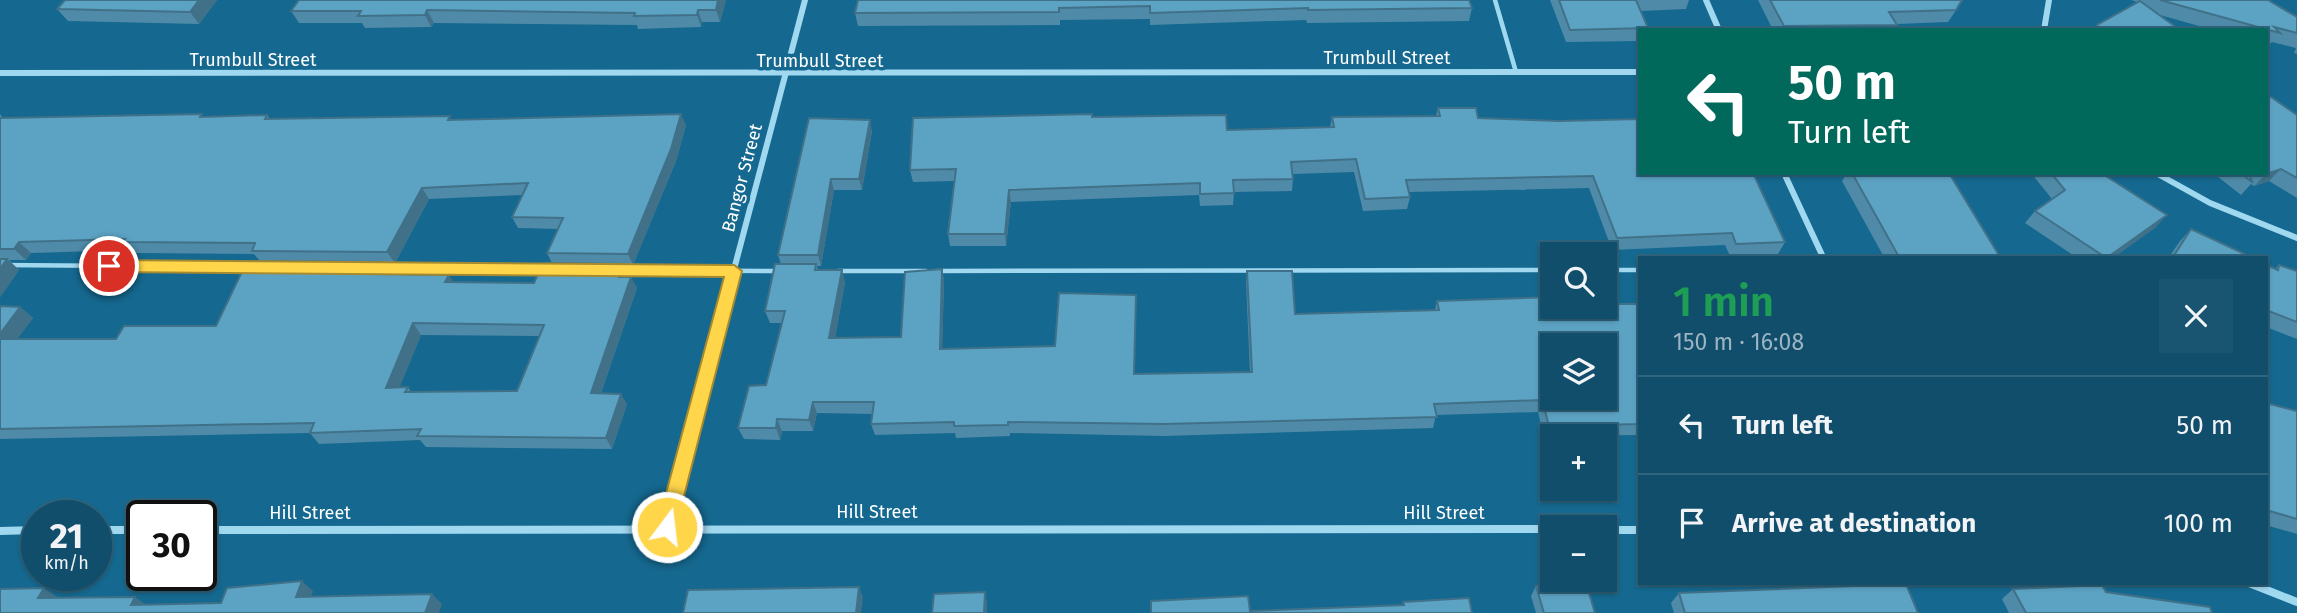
<!DOCTYPE html>
<meta charset="utf-8">
<style>
:root{--surface:#104e6b;--page:#195571;--text:#f1f3f6;--muted:#9cb4c1;--line:#30657e}
body{margin:0;font-family:"Fira Sans",sans-serif;background:var(--page);color:var(--text);height:100vh;display:flex;flex-direction:column;font-size:26px;white-space:nowrap}
*{box-sizing:border-box;margin:0}
p{font-size:23px;color:var(--muted)}
.icon{flex:none;width:38px;height:38px;fill:none;stroke:currentColor;stroke-width:2;stroke-linecap:round;stroke-linejoin:round}
.map{position:relative;flex:1;overflow:hidden}
.details{position:absolute;left:1638px;top:256px;width:630px;height:329px;display:flex;flex-direction:column;background:var(--surface);border-radius:0px;box-shadow:0 2px 5px #0004,0 0 0 2px var(--line)}
.details>*{flex:none}
.top-card{position:absolute;left:1638px;top:28px;width:630px;height:147px;border-radius:0px;box-shadow:0 2px 5px #0004,0 0 0 2px var(--line);background:#00695c;color:#fff;overflow:hidden}
.buttons{position:absolute;left:1540px;top:242px;display:grid;gap:14px}
.buttons a{display:grid;place-items:center;width:77px;height:77px;border-radius:0px;background:var(--surface);box-shadow:0 2px 5px #0004,0 0 0 2px var(--line);font-size:35px}
.speed{position:absolute;left:21px;top:500px;display:flex;gap:14px;font-size:35px;font-weight:700;text-align:center}
.speed>*{display:grid;place-content:center;width:91px;height:91px;border-radius:50%;background:var(--surface);box-shadow:0 2px 5px #0004,0 0 0 2px var(--line);line-height:1}
.speed small{font-size:18px;font-weight:400}
.speed .limit{border:4px solid #111;border-radius:10px;background:#fff;color:#111}
.pin{position:absolute;display:grid;place-items:center;width:60px;height:60px;color:#fff;margin:-30px;border:4px solid #fff;border-radius:50%;box-shadow:0 2px 7px #0007}
.me{position:absolute;width:77px;margin:-38px;rotate:15deg;stroke-linejoin:round;filter:drop-shadow(0 0 5px #0008)}
.turn{display:flex;align-items:center;gap:24px;height:147px;padding:0 35px;font-size:32px}
.turn .icon{width:91px;height:91px;stroke-width:2.5}
.turn b{display:block;font-size:49px;line-height:60px}
.round{display:grid;place-items:center;flex:none;width:74px;height:74px;border-radius:0px;background:var(--page)}
.headline{display:flex;align-items:center;justify-content:space-between;height:119px;padding:0 35px}
h1{font-size:42px;font-weight:600;line-height:52px;color:#1e9e55}
ul{padding:0;list-style:none}
li{display:flex;align-items:center;gap:21px;height:98px;padding:0 35px;border-top:2px solid var(--line)}
li div{flex:1}
li b{display:block;font-size:26px}
li em{font-style:normal}
.map>svg:first-child{display:block}
.lines{fill:none;stroke-linecap:round;stroke-linejoin:round}
.service{stroke:#a0d8f0;stroke-width:4.5}
.minor-far1{stroke:#a0d8f0;stroke-width:6}
.minor{stroke:#a0d8f0;stroke-width:8}
.wall{fill:#4f8ba8;fill-rule:evenodd}
.shaded-wall{fill:#407188}
.building{fill:#5ca2c3;stroke:#407188;stroke-width:2;fill-rule:evenodd}
.route{fill:#ffd54a;stroke:#a68a30;stroke-width:2}
.labels{text-anchor:middle;dominant-baseline:central;stroke-width:7;stroke-linejoin:round;paint-order:stroke}
.street-label{font-size:18px;fill:#fff;stroke:#15688f}
</style>
<div class="map">
<svg width="2297" height="613" viewBox="0 0 2297 613">
<rect width="100%" height="100%" fill="#15688f"/>
<g class="lines">
<!-- service -->
<g class="service">
<path d="M1495,0L1516,72"/>
<path d="M0,265L251,267"/>
<path d="M383,268L545,270"/>
<path d="M621,270L779,271"/>
<path d="M1605,270H1640"/>
<path d="M838,271H926"/>
<path d="M936,271L1552,270"/>
</g>
<!-- minor-far1 -->
<g class="minor-far1">
<path d="M1706,0L1719,30"/>
<path d="M2044,30L2049,0"/>
<path d="M0,73L1640,72"/>
<path d="M1784,173L1823,257"/>
<path d="M2156,173L2210,203L2297,238"/>
<path d="M732,277L805,0"/>
</g>
<!-- minor -->
<g class="minor">
<path d="M667,527L733,275"/>
<path d="M96,530H142"/>
<path d="M201,530L1552,529"/>
<path d="M1605,530H1640"/>
<path d="M0,531L37,530"/>
<path d="M2249,583L2297,602"/>
</g>
</g>
<!-- wall -->
<g class="wall">
<path d="M65,0H217L199,24L68,21L57,9Z"/>
<path d="M299,0H726L720,22H702L701,27L638,29L637,25L434,23L431,27L365,28L362,23H299L291,11Z"/>
<path d="M858,0L1472,8L1469,21L1307,23L1306,20L1150,25V19L1060,20V25L858,26L855,13Z"/>
<path d="M1550,0H1689L1686,9L1641,11L1648,28V30H1640V41L1566,42Z"/>
<path d="M1758,0H1963L1948,22L1897,24V25L1895,30H1773Z"/>
<path d="M2131,0H2268L2297,17V54L2294,53L2296,48L2272,42L2269,45H2266V30H2213L2160,15L2180,30H2094L2097,25L2137,2Z"/>
<path d="M1438,108L1478,118L1785,242L1778,254L1730,256L1725,245L1612,250L1589,188L1409,192L1410,197L1407,209L1363,211L1354,172L1293,174V179L1292,191L1234,192L1233,205L1200,206L1199,195L1011,202L1006,246H950L948,234L954,181L913,182L910,170L1092,117L1227,130L1330,127L1332,117L1436,116Z"/>
<path d="M0,114L3,118L205,117L267,115L270,119L453,120L686,125L676,161L633,265H625L629,275V277L637,288L601,393L627,404L612,449L426,447L420,440L319,444L310,433L0,439V306L20,307L33,318L17,339H116L216,326L260,261L254,254L134,253L131,250L31,253L26,260H9L19,270L0,297ZM522,195L512,217L518,228L558,229L547,253L552,263L534,283L453,282L390,274V273L383,263H395L429,199ZM421,335L539,336L517,391L411,392L408,387L399,388Z"/>
<path d="M2297,115V198L2269,181L2254,186L2251,184L2241,195L2213,173H2266Z"/>
<path d="M809,118L872,131L862,190H834L821,266H817L818,270L845,282L835,338L901,337L942,269L944,281L942,349L1135,374L1250,372L1246,283L1247,271L1295,314L1435,310L1437,301L1550,297L1548,290L1552,278V306L1640,304V435L1552,436V437H1544L1538,412L1436,415L1433,428L1164,436L1010,433V436L956,438L955,433L875,435L871,424L872,414L817,413L813,431H782L780,440L744,439L738,428L766,385L782,323H770L765,311L781,264L778,255Z"/>
<path d="M1847,173H1949L2000,257H1884L1842,181Z"/>
<path d="M2031,173H2101L2156,227L2114,257H2076L2025,223L2035,211L2052,199Z"/>
<path d="M2191,229L2251,257H2169L2180,241Z"/>
<path d="M2266,265L2275,269L2279,265L2297,271V339L2266,327Z"/>
<path d="M2266,403L2297,411V534L2266,525Z"/>
<path d="M1536,586L1595,613H1536L1531,596Z"/>
<path d="M2013,589L2106,592L2212,613H2009L2002,599Z"/>
<path d="M1679,593L1918,613H1674L1671,603Z"/>
</g>
<!-- shaded-wall -->
<g class="shaded-wall">
<path d="M199,0H217L199,24L190,12Z"/>
<path d="M718,0H726L720,22L716,10Z"/>
<path d="M427,10L434,23L431,27L425,15Z"/>
<path d="M698,10L702,22L701,27L697,15Z"/>
<path d="M681,114L686,125L676,161L633,265L628,254Z"/>
<path d="M870,120L872,131L862,190L859,179Z"/>
<path d="M2281,169L2269,181L2254,186L2266,174Z"/>
<path d="M831,179L834,190L821,266L818,255Z"/>
<path d="M422,188L429,199L395,263L387,252Z"/>
<path d="M1009,190L1011,202L1006,246L1005,234Z"/>
<path d="M2167,215L2156,227L2114,257H2108Z"/>
<path d="M19,242L31,253L26,260L14,249Z"/>
<path d="M7,259L19,270L0,297V269Z"/>
<path d="M382,262L390,273L384,286L376,274Z"/>
<path d="M624,264L629,275L624,288L619,277Z"/>
<path d="M942,269L944,281L942,361L940,349Z"/>
<path d="M842,270L845,282L833,350L829,338Z"/>
<path d="M449,275L456,286L445,282Z"/>
<path d="M631,277L637,288L597,404L591,393Z"/>
<path d="M20,307L33,318L9,350L0,342V334Z"/>
<path d="M413,323L421,335L395,399L386,388Z"/>
<path d="M621,394L627,404L612,449L606,438Z"/>
<path d="M813,402L817,413L813,431L809,420Z"/>
<path d="M777,419L782,431L780,440L776,428Z"/>
<path d="M302,581L313,591L308,607L296,597Z"/>
<path d="M859,587L863,597L861,613H856Z"/>
<path d="M44,588L59,598H38Z"/>
<path d="M985,592L987,603V613H984Z"/>
<path d="M432,594L442,604L439,613H425Z"/>
<path d="M135,597L149,607L131,605Z"/>
</g>
<!-- building -->
<g class="building">
<path d="M65,0H199L190,12L57,9Z"/>
<path d="M299,0H718L716,10H698L697,15L634,16L635,13L427,10L425,15L358,16L361,11H291Z"/>
<path d="M858,0H1469L1472,8L1308,10V8L1150,13V6L1059,8V12L855,13Z"/>
<path d="M1559,0H1636L1648,28L1570,30Z"/>
<path d="M1770,0H1962L1956,10L1889,12L1897,25L1784,26Z"/>
<path d="M2160,0H2268L2297,17V33L2274,27L2280,33Z"/>
<path d="M2140,1L2180,30H2099L2097,25Z"/>
<path d="M2271,97L2297,115V178L2281,169L2266,174L2265,173H2266V98Z"/>
<path d="M1438,108H1476L1478,118L1559,121L1640,119V173H1753L1785,242L1736,244L1732,233L1617,238L1593,176L1406,180L1410,197L1365,199L1356,159L1291,162L1293,179L1233,180L1234,193L1200,194V183L1009,190L1005,234H948L956,169L910,170L913,118L1092,114V117L1226,115L1227,130L1334,127L1332,117L1440,116Z"/>
<path d="M202,114L200,117L267,115L265,119L450,116L448,120L681,114L671,149L628,254L547,253L563,218L512,217L528,183L422,188L387,252L252,251L255,243L123,242L125,239L19,242L14,249H0V118Z"/>
<path d="M809,118L870,120L859,179H831L818,255H778Z"/>
<path d="M1852,173H1949L2000,257H1899Z"/>
<path d="M2051,173H2101L2167,215L2108,257H2105L2035,211L2065,190Z"/>
<path d="M2241,173H2248L2253,183Z"/>
<path d="M2191,229L2251,257H2173Z"/>
<path d="M0,259H7L0,269Z"/>
<path d="M247,261L382,262L376,274L449,275L445,282L534,283L543,263L624,264L619,277H631L591,393L621,394L606,438L417,436L421,429L310,433L314,423L0,429V339H116L124,326H216ZM413,323L544,325L517,391L405,392L408,387L386,388Z"/>
<path d="M775,264H816L815,270H842L829,338L901,337L905,272L942,269L940,349L1055,346L1059,293L1136,295L1134,374L1252,372L1247,271H1292L1295,314L1439,310L1437,301L1552,297V306H1605V276H1608L1617,304H1640V424L1549,426L1542,400L1434,404L1437,417L1164,424L1008,422V425L954,426V422L871,424L874,402H813L809,420L777,419L776,428H738L749,386L766,385L785,311H765ZM1552,345H1605V397H1552Z"/>
<path d="M2266,265L2278,270L2279,265L2297,271V322L2266,310Z"/>
<path d="M0,306L20,307L0,334Z"/>
<path d="M2266,403L2297,411V519L2266,510Z"/>
<path d="M302,581L296,597L432,594L425,613H0V589L44,588L38,598L135,597L131,605L221,603L227,588Z"/>
<path d="M1586,583L1595,613H1544L1536,586Z"/>
<path d="M1906,584L1918,613H1685L1679,593Z"/>
<path d="M2102,585L2106,592L2210,607L2212,613H2026L2013,589Z"/>
<path d="M859,587L856,613H683L688,590Z"/>
<path d="M985,592L984,613H932L934,594Z"/>
<path d="M1248,596L1250,611L1404,605L1403,602L1469,598L1472,613H1151V601Z"/>
</g>
<!-- route -->
<path class="route" d="M109,260L734,265L742,271L676,527L673,533L667,535L660,533L657,527L724,277L109,272L101,266Z"/>
<g class="labels">
<!-- street labels -->
<g class="street-label">
<text x="1387" y="58">Trumbull Street</text>
<text x="253" y="60">Trumbull Street</text>
<text x="820" y="61">Trumbull Street</text>
<text transform="translate(742 178) rotate(-75)">Bangor Street</text>
<text x="877" y="512">Hill Street</text>
<text x="310" y="513">Hill Street</text>
<text x="1444" y="513">Hill Street</text>
</g>
</g>
</svg>
<div class="buttons">
<a><svg class="icon" aria-label="search" viewBox="0 0 24 24"><circle cx="10" cy="10" r="6"/><path d="M15 15l6 6"/></svg></a>
<a><svg class="icon" aria-label="layers" viewBox="0 0 24 24"><path d="M12 4l9 5-9 5-9-5zM3 14l9 5 9-5"/></svg></a>
<a>+</a>
<a>−</a>
</div>
<div class="speed"><div>21<small>km/h</small></div><div class="limit">30</div></div>
<div class="pin" style="left:109px;top:266px;background:#d93025"><svg class="icon" aria-label="arrive" viewBox="0 0 24 24"><path d="M6 21V4h12l-3 4 3 4H6"/></svg></div>
<svg class="me" style="left:667px;top:527px" viewBox="-20 -20 40 40"><circle r="17" fill="#ffd54a" stroke="#fff" stroke-width="3"/><path d="M0-11L8 9 0 5-8 9z" fill="#fff"/></svg>
<div class="top-card">
<div class="turn"><svg class="icon" aria-label="left" viewBox="0 0 24 24"><path d="M17 20v-9H6M10 6l-5 5 5 5"/></svg><div><b>50 m</b>Turn left</div></div>
</div>
<section class="details">
<div class="headline"><div><h1>1 min</h1><p>150 m · 16:08</p></div><a class="round"><svg class="icon" aria-label="close" viewBox="0 0 24 24"><path d="M6 6l12 12M18 6L6 18"/></svg></a></div>
<ul>
<li><svg class="icon" aria-label="left" viewBox="0 0 24 24"><path d="M17 20v-9H6M10 6l-5 5 5 5"/></svg><div><b>Turn left</b></div><em>50 m</em></li>
<li><svg class="icon" aria-label="arrive" viewBox="0 0 24 24"><path d="M6 21V4h12l-3 4 3 4H6"/></svg><div><b>Arrive at destination</b></div><em>100 m</em></li>
</ul>
</section>
</div>
